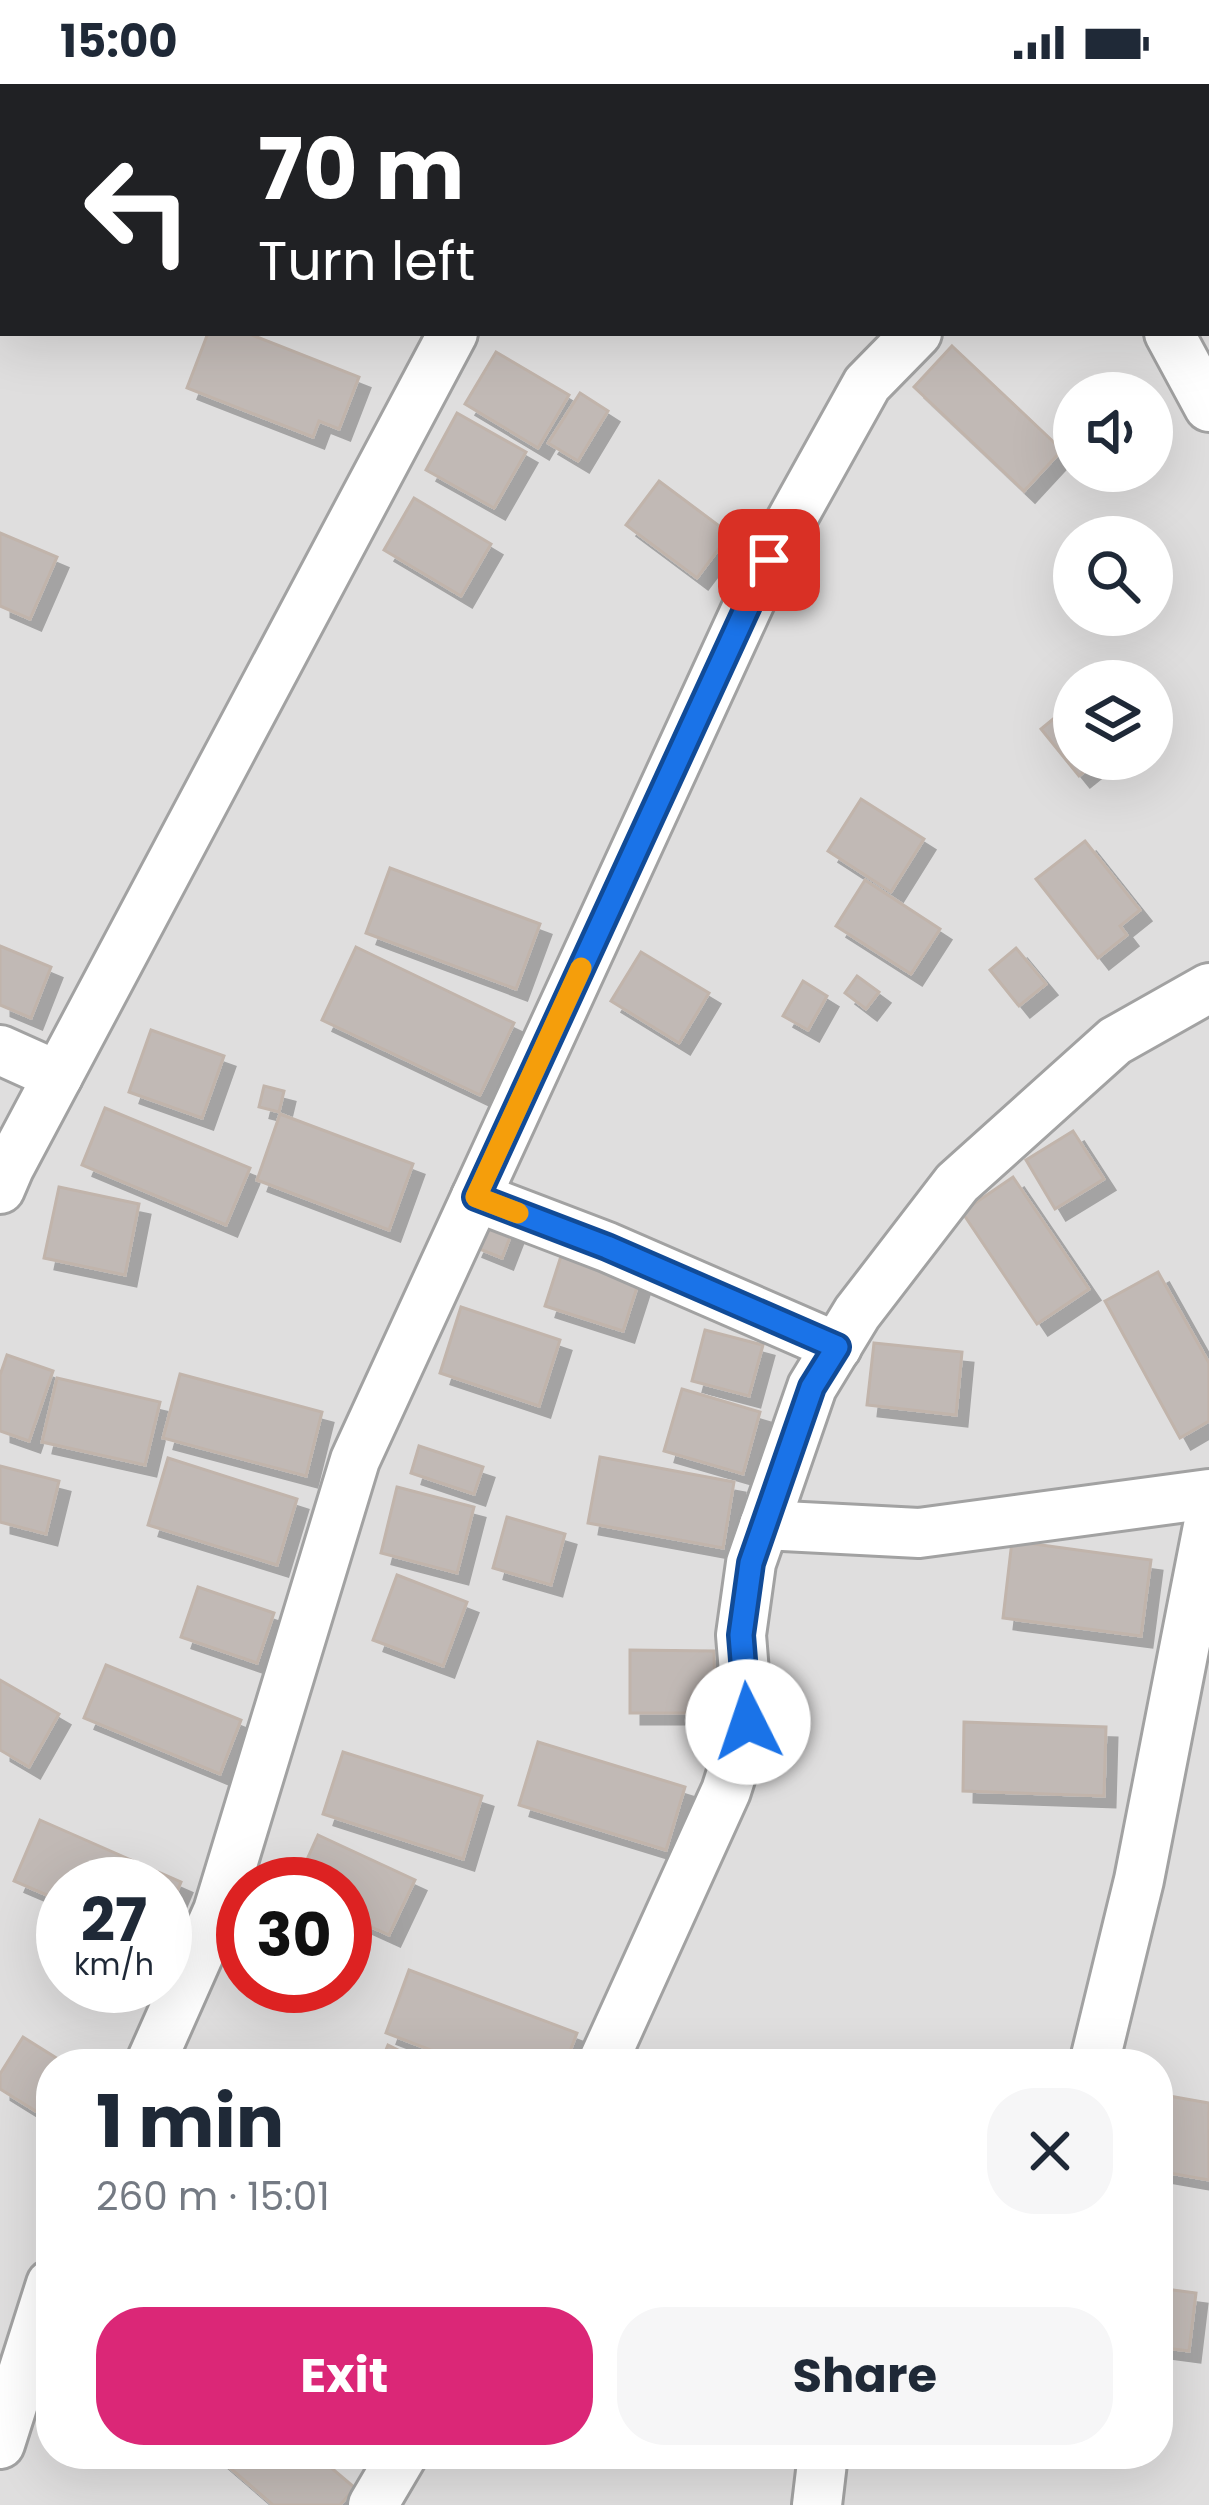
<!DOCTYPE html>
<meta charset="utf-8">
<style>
:root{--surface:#fff;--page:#f6f6f7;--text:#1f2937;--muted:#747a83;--accent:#db2777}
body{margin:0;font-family:Poppins,sans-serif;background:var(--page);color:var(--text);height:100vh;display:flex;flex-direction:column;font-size:45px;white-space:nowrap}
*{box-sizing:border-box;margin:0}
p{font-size:39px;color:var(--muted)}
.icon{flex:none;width:66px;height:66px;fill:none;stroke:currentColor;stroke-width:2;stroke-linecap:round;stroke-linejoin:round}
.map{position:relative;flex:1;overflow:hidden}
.sheet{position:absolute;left:36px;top:1965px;width:1137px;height:420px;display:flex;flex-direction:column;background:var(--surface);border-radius:48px;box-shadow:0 12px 48px #0002}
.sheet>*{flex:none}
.guide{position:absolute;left:0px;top:0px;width:1209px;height:252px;box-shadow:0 12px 48px #0002;background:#202124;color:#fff;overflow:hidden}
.fabs{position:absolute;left:1053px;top:288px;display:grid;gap:24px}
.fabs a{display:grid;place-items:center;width:120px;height:120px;border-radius:50%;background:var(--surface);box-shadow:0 12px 48px #0002;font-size:60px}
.speed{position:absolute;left:36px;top:1773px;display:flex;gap:24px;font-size:60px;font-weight:700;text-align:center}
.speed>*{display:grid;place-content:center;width:156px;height:156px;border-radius:50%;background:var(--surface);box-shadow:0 12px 48px #0002;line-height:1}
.speed small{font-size:30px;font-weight:400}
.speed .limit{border:18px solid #d22;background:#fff;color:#111}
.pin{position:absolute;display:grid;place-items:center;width:102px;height:102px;color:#fff;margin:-51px;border-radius:24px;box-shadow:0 6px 18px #0006}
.me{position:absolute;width:132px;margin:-66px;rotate:356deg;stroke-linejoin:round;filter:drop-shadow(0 0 9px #0008)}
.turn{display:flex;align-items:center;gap:42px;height:252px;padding:0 60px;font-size:54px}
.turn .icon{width:156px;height:156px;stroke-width:2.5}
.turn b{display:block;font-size:84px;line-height:102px}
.round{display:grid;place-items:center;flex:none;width:126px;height:126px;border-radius:48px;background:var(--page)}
.summary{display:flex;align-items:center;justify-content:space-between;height:204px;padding:0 60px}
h1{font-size:72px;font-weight:700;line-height:90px}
.action{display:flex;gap:24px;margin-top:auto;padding:24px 60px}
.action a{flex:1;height:138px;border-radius:48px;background:var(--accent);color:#fff;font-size:48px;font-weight:700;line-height:138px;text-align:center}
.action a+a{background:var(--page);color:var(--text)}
.status{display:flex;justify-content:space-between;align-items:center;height:84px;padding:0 60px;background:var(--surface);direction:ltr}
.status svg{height:33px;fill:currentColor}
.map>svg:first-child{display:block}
.residential{fill:#dfdede;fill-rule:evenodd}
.building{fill:#c1b9b5;stroke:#c1b4ab;stroke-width:3;filter:url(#shadow)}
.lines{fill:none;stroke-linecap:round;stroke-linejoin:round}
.minor-casing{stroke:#a2a2a2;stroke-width:54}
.minor{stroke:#fff;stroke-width:48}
.route-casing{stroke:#114b97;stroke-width:30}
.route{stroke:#1a73e8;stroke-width:21}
.slow{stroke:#f59e0b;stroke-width:21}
</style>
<div class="status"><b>15:00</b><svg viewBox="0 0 49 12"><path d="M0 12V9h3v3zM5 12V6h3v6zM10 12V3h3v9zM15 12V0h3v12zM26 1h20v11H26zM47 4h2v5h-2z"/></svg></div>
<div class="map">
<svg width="1209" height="2421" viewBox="0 0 1209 2421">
<defs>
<filter id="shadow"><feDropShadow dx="11" dy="11" stdDeviation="0" flood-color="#0004"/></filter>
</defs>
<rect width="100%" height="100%" fill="#f1ede8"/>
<!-- residential -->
<path class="residential" d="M0,0H1209V2421H0ZM3,3H1206V249H3ZM1074,309H1152V387H1074ZM1074,453H1152V531H1074ZM1074,597H1152V675H1074ZM63,1800H165V1902H63ZM243,1800H345V1902H243ZM51,1980H1158V2370H51Z"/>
<!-- building -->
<g class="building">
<path d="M208,249H247L359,293L339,345L319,337L313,353L187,304Z"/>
<path d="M952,262L1062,366L1024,407L914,303Z"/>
<path d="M496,268L569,311L538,364L465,320Z"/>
<path d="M580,309L608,327L578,377L548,359Z"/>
<path d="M457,329L526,368L494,424L426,386Z"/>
<path d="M659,397L730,450L697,494L626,441Z"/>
<path d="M414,414L491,460L461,512L384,466Z"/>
<path d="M0,449L57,473L30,535L0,522Z"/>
<path d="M1074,618V675H1100L1079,692L1041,645Z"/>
<path d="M861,715L924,755L891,808L828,767Z"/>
<path d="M1085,757L1140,826L1120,842L1127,851L1098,874L1036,795Z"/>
<path d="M390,784L540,840L516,905L366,849Z"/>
<path d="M865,796L940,845L911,890L836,842Z"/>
<path d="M0,862L51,883L31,934L0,921Z"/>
<path d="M356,863L514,939L480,1011L322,936Z"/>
<path d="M1016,864L1046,900L1019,922L990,886Z"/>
<path d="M641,868L709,909L679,959L611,917Z"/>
<path d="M857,892L879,908L866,925L845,909Z"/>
<path d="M803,897L827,912L808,946L783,932Z"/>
<path d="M151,946L224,972L202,1034L129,1008Z"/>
<path d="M264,1002L284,1007L279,1028L259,1023Z"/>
<path d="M105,1024L250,1084L226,1141L82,1081Z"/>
<path d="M280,1030L413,1080L389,1146L257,1096Z"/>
<path d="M1073,1047L1104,1095L1055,1125L1026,1076Z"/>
<path d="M1013,1093L1089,1205L1037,1240L962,1128Z"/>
<path d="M59,1103L139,1120L125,1191L44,1174Z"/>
<path d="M485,1131L514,1143L502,1174L472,1162Z"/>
<path d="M563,1166L641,1191L623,1247L545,1222Z"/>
<path d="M1158,1188L1209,1279V1337L1180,1354L1105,1217Z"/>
<path d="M461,1223L560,1256L539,1322L440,1289Z"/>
<path d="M705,1246L763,1261L749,1312L692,1297Z"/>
<path d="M874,1259L962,1268L956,1331L867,1321Z"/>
<path d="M7,1271L53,1287L29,1357L0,1347V1291Z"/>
<path d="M180,1290L322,1328L306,1392L163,1354Z"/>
<path d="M57,1294L160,1318L145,1381L42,1358Z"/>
<path d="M682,1305L760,1328L743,1390L664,1367Z"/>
<path d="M419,1362L483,1383L474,1410L411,1389Z"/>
<path d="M600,1373L734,1398L723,1464L588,1439Z"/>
<path d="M168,1374L297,1415L277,1481L148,1441Z"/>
<path d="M0,1382L59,1397L46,1450L0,1438Z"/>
<path d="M397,1403L474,1423L457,1489L381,1469Z"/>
<path d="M507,1433L565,1450L551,1501L493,1484Z"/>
<path d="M1012,1457L1151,1476L1141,1552L1003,1534Z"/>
<path d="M397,1491L467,1518L443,1582L373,1556Z"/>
<path d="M198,1503L274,1529L257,1579L181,1553Z"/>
<path d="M630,1566L714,1567L715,1629H630Z"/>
<path d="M106,1581L241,1636L220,1690L84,1634Z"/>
<path d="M0,1596L59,1630L29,1683L0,1666Z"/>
<path d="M964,1638L1106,1643L1104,1712L963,1707Z"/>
<path d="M538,1658L685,1703L666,1766L519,1721Z"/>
<path d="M343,1668L482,1712L463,1775L323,1730Z"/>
<path d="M40,1736L181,1798L165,1836V1800H63V1818L14,1797Z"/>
<path d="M318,1751L415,1796L389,1851L345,1831V1800H296Z"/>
<path d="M409,1886L577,1949L565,1980H467L386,1949Z"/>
<path d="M23,1953L66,1980H51V2017L42,2031L0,2005V1990Z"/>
<path d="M388,1961L427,1980H380Z"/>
<path d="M1158,2010L1209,2019V2096L1158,2087Z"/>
<path d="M1158,2204L1196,2209L1189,2267L1158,2263Z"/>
<path d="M214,2370H315L355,2404L340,2421H273Z"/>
</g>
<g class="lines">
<defs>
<g id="minor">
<path d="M1108,0L1109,3"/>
<path d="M29,3L31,0"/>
<path d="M584,3L586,0"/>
<path d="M0,51L3,45"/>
<path d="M1169,249L1209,323"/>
<path d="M0,966L58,992"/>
<path d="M0,1105L9,1084L453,249"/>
<path d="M476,1113L607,1163L837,1263"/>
<path d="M764,1441L919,1449L1209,1410"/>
<path d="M150,1980L218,1827L355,1376L769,476L867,300L917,249"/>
<path d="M602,1980L726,1707L748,1638L741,1551L751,1479L812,1303L857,1229L957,1099L1115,957L1209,904"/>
<path d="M1094,1980L1139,1796L1209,1437"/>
<path d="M0,2360L51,2200"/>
<path d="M373,2421L403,2370"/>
<path d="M817,2421L823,2370"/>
</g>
</defs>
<!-- minor casing -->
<use href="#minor" class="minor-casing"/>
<!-- minor -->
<use href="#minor" class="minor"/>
</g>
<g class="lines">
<defs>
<path id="route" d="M748,1638L741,1551L751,1479L812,1303L837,1263L607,1163L476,1113L769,476"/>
</defs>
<!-- route casing -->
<use href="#route" class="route-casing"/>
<!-- route -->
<use href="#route" class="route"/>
<!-- slow -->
<path class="slow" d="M518,1129L476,1113L581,884"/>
</g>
</svg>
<div class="fabs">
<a><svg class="icon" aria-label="sound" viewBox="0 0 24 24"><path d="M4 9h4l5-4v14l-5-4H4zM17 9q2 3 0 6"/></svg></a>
<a><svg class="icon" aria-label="search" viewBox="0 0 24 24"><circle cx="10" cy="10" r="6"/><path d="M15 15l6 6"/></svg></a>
<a><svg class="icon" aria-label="layers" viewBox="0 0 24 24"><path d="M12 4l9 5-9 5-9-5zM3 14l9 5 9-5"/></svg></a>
</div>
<div class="speed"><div>27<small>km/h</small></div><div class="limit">30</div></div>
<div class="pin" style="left:769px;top:476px;background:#d93025"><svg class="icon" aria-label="arrive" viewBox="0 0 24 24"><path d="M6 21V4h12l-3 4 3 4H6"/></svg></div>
<svg class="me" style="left:748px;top:1638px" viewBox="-20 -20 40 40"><circle r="19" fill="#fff"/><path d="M0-13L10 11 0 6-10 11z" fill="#1a73e8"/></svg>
<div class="guide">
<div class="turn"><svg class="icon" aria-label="left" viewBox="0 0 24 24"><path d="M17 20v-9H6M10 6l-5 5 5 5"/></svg><div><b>70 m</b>Turn left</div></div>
</div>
<section class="sheet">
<div class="summary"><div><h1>1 min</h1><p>260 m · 15:01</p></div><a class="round"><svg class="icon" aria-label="close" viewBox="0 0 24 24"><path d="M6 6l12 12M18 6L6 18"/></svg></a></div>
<div class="action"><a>Exit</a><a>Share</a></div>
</section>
</div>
